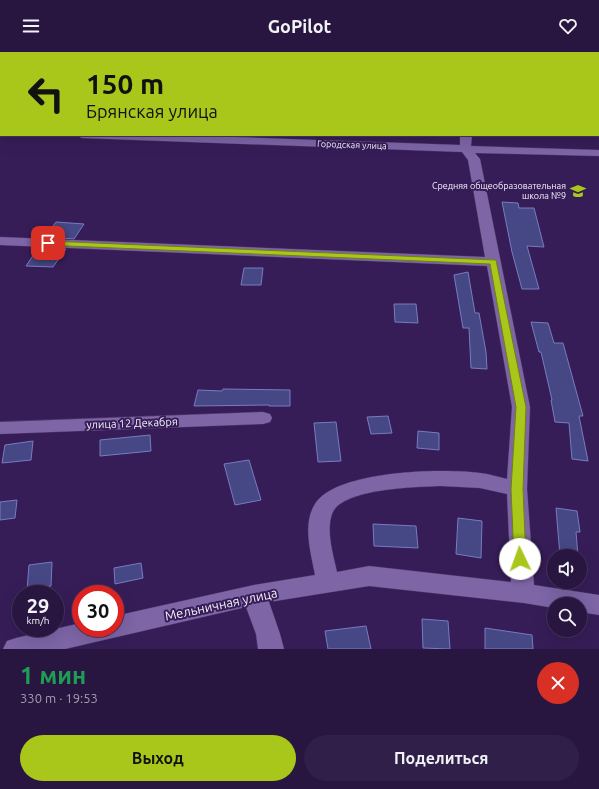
<!DOCTYPE html>
<html lang="ru">
<meta charset="utf-8">
<style>
:root{--surface:#281641;--page:#301f48;--text:#f1f3f6;--muted:#a59fb1;--line:#44355a;--accent:#a9c71a}
body{margin:0;font-family:Ubuntu,sans-serif;background:var(--page);color:var(--text);height:100vh;display:flex;flex-direction:column;font-size:15px;white-space:nowrap}
*{box-sizing:border-box;margin:0}
p{font-size:13px;color:var(--muted)}
.icon{flex:none;width:22px;height:22px;fill:none;stroke:currentColor;stroke-width:2;stroke-linecap:round;stroke-linejoin:round}
.map{position:relative;height:597px;overflow:hidden}
.details{display:flex;flex-direction:column;background:var(--surface);flex:1}
.details>*{flex:none}
.banner{position:absolute;left:0px;top:0px;width:599px;height:84px;box-shadow:0 4px 16px #0002,0 0 0 1px var(--line);background:#a9c71a;color:#111;overflow:hidden}
.buttons{position:absolute;left:547px;top:497px;display:grid;gap:8px}
.buttons a{display:grid;place-items:center;width:40px;height:40px;border-radius:50%;background:var(--surface);box-shadow:0 4px 16px #0002,0 0 0 1px var(--line);font-size:20px}
.speed{position:absolute;left:12px;top:533px;display:flex;gap:8px;font-size:20px;font-weight:700;text-align:center}
.speed>*{display:grid;place-content:center;width:52px;height:52px;border-radius:50%;background:var(--surface);box-shadow:0 4px 16px #0002,0 0 0 1px var(--line);line-height:1}
.speed small{font-size:10px;font-weight:400}
.speed .limit{border:6px solid #d22;background:#fff;color:#111}
.pin{position:absolute;display:grid;place-items:center;width:34px;height:34px;color:#fff;margin:-17px;border-radius:8px;box-shadow:0 2px 6px #0006}
.me{position:absolute;width:44px;margin:-22px;rotate:357deg;stroke-linejoin:round;filter:drop-shadow(0 0 3px #0008)}
.turn{display:flex;align-items:center;gap:14px;height:84px;padding:0 20px;font-size:18px}
.turn .icon{width:52px;height:52px;stroke-width:2.5}
.turn b{display:block;font-size:28px;line-height:34px}
.round{display:grid;place-items:center;flex:none;width:42px;height:42px;border-radius:21px;background:var(--page)}
.overview{display:flex;align-items:center;justify-content:space-between;height:68px;padding:0 20px}
h1{font-size:24px;font-weight:600;line-height:30px;color:#1e9e55}
.action{display:flex;gap:8px;margin-top:auto;padding:8px 20px}
.action a{flex:1;height:46px;border-radius:24px;background:var(--accent);color:#111;font-size:16px;font-weight:600;line-height:46px;text-align:center}
.action a+a{background:var(--page);color:var(--text)}
header{display:flex;justify-content:space-between;align-items:center;height:52px;padding:0 20px;background:var(--surface);font-size:18px;font-weight:600}
.map>svg:first-child{display:block}
.building{fill:#464785;stroke:#787cbf}
.lines{fill:none;stroke-linecap:round;stroke-linejoin:round}
.minor-casing{stroke:#4d3666;stroke-width:1}
.minor{fill:#7d65a6;fill-rule:evenodd}
.route{fill:#a9c71a;stroke:#6e8111}
.labels{text-anchor:middle;dominant-baseline:central;stroke-width:4;stroke-linejoin:round;paint-order:stroke}
.far-street-label{font-size:9px;fill:#f5f0ff;stroke:#361d57}
.far-poi-label{font-size:9px;fill:#f5f0ff;stroke:#361d57;text-anchor:end}
.street-label{font-size:11px;fill:#f5f0ff;stroke:#361d57}
.near-street-label{font-size:13px;fill:#f5f0ff;stroke:#361d57}
</style>
<header><svg class="icon" aria-label="menu" viewBox="0 0 24 24"><path d="M4 6h16M4 12h16M4 18h16"/></svg>GoPilot<svg class="icon" aria-label="heart" viewBox="0 0 24 24"><path d="M12 20l-8-8c-3-5 5-10 8-4 3-6 11-1 8 4z"/></svg></header>
<div class="map">
<svg width="599" height="597" viewBox="0 0 599 597">
<rect width="100%" height="100%" fill="#361d57"/>
<!-- building -->
<g class="building">
<path d="M502,150L518,151L519,156H534L544,195L527,194L539,237H522L512,200Z"/>
<path d="M56,170L84,172L74,187L45,185Z"/>
<path d="M38,196L66,197L53,215L26,214Z"/>
<path d="M244,216H263L261,233H241Z"/>
<path d="M468,220L475,261H479L486,300L487,317L471,316L469,276H463L454,223Z"/>
<path d="M394,252H416L418,271L395,270Z"/>
<path d="M531,270L548,271L554,291H563L583,364H579L588,409L572,407L569,371L555,370L551,348H552L541,300H539Z"/>
<path d="M223,337L290,338V354H269V353L194,354L198,338L222,339Z"/>
<path d="M388,364L392,381L371,382L367,365Z"/>
<path d="M336,370L341,409L318,410L314,371Z"/>
<path d="M418,379L439,381V398L417,396Z"/>
<path d="M150,383L151,399L100,404V388Z"/>
<path d="M33,389L31,408L2,411L5,393Z"/>
<path d="M249,408L261,448L235,453L224,412Z"/>
<path d="M17,448L15,466L0,468V450Z"/>
<path d="M556,456L577,459L580,480H576L578,504H560Z"/>
<path d="M458,466L482,469L481,506L456,502Z"/>
<path d="M373,472L416,474L418,496L374,494Z"/>
<path d="M52,510L51,534L27,538L29,513Z"/>
<path d="M141,511L143,526L115,532L114,516Z"/>
<path d="M422,567L448,569L450,597L423,596Z"/>
<path d="M366,574L371,597H328L325,579Z"/>
<path d="M485,576L532,583L533,597H485Z"/>
</g>
<g class="lines">
<defs>
<g id="minor">
<rect x="291" y="0" width="32" height="1"/>
<rect x="470" y="0" width="8" height="1"/>
<rect x="598" y="12" width="1" height="6"/>
<rect x="0" y="16" width="1" height="6"/>
<path d="M76,83H174L460,93V83H472L471,94L599,98V104L475,101L480,107L530,355L527,437L534,533L599,543V563L580,560V552H554V556L524,551L369,534L269,550L280,582L284,597H258L256,582L246,555L65,597H3L7,589L16,586L81,571V576H115V564L254,533L315,523C311,501 302,472 315,452C336,418 444,416 480,421C490,422 498,425 507,427L512,355L487,214L0,193V185L485,205L468,108L462,100L82,86ZM441,434L480,436L507,442L511,530L369,514L337,520C333,502 326,479 332,462C341,436 418,435 441,434Z"/>
<path d="M263,360L270,362L272,366L270,370L263,372L0,382V370Z"/>
</g>
</defs>
<!-- minor casing -->
<use href="#minor" class="minor-casing"/>
<!-- minor -->
<use href="#minor" class="minor"/>
</g>
<!-- route -->
<path class="route" d="M48,189L496,208L526,355L523,437L526,507L525,511L520,512L516,511L514,507L511,437L516,355L490,212L45,193L44,191Z"/>
<!-- icons -->
<defs>
<symbol id="school-bare" viewBox="-9 -9 18 18"><path d="M0-5L7-2L0 1L-7-2ZM-4 1L0 2.5L4 1V4Q0 6-4 4Z" fill="#a9c71a" stroke="#361d57" stroke-width="2.5" paint-order="stroke"/></symbol>
</defs>
<g fill-rule="evenodd">
<use href="#school-bare" x="567" y="128" width="22" height="22"/>
</g>
<g class="labels">
<!-- far-street labels -->
<g class="far-street-label">
<text transform="translate(352 93) rotate(2)">Городская улица</text>
</g>
<!-- far-poi labels -->
<g class="far-poi-label">
<text x="566" y="134">Средняя общеобразовательная<tspan x="566" dy="10">школа №9</tspan></text>
</g>
<!-- street labels -->
<g class="street-label">
<text transform="translate(132 371) rotate(-2)">улица 12 Декабря</text>
</g>
<!-- near-street labels -->
<g class="near-street-label">
<text transform="translate(221 552) rotate(-12)">Мельничная улица</text>
</g>
</g>
</svg>
<div class="buttons">
<a><svg class="icon" aria-label="sound" viewBox="0 0 24 24"><path d="M4 9h4l5-4v14l-5-4H4zM17 9q2 3 0 6"/></svg></a>
<a><svg class="icon" aria-label="search" viewBox="0 0 24 24"><circle cx="10" cy="10" r="6"/><path d="M15 15l6 6"/></svg></a>
</div>
<div class="speed"><div>29<small>km/h</small></div><div class="limit">30</div></div>
<div class="pin" style="left:48px;top:191px;background:#d93025"><svg class="icon" aria-label="arrive" viewBox="0 0 24 24"><path d="M6 21V4h12l-3 4 3 4H6"/></svg></div>
<svg class="me" style="left:520px;top:507px" viewBox="-20 -20 40 40"><circle r="19" fill="#fff"/><path d="M0-13L10 11 0 6-10 11z" fill="#a9c71a"/></svg>
<div class="banner">
<div class="turn"><svg class="icon" aria-label="left" viewBox="0 0 24 24"><path d="M17 20v-9H6M10 6l-5 5 5 5"/></svg><div><b>150 m</b>Брянская улица</div></div>
</div>
</div>
<section class="details">
<div class="overview"><div><h1>1 мин</h1><p>330 m · 19:53</p></div><a class="round" style="background:#d93025;color:#fff"><svg class="icon" aria-label="close" viewBox="0 0 24 24"><path d="M6 6l12 12M18 6L6 18"/></svg></a></div>
<div class="action"><a>Выход</a><a>Поделиться</a></div>
</section>
